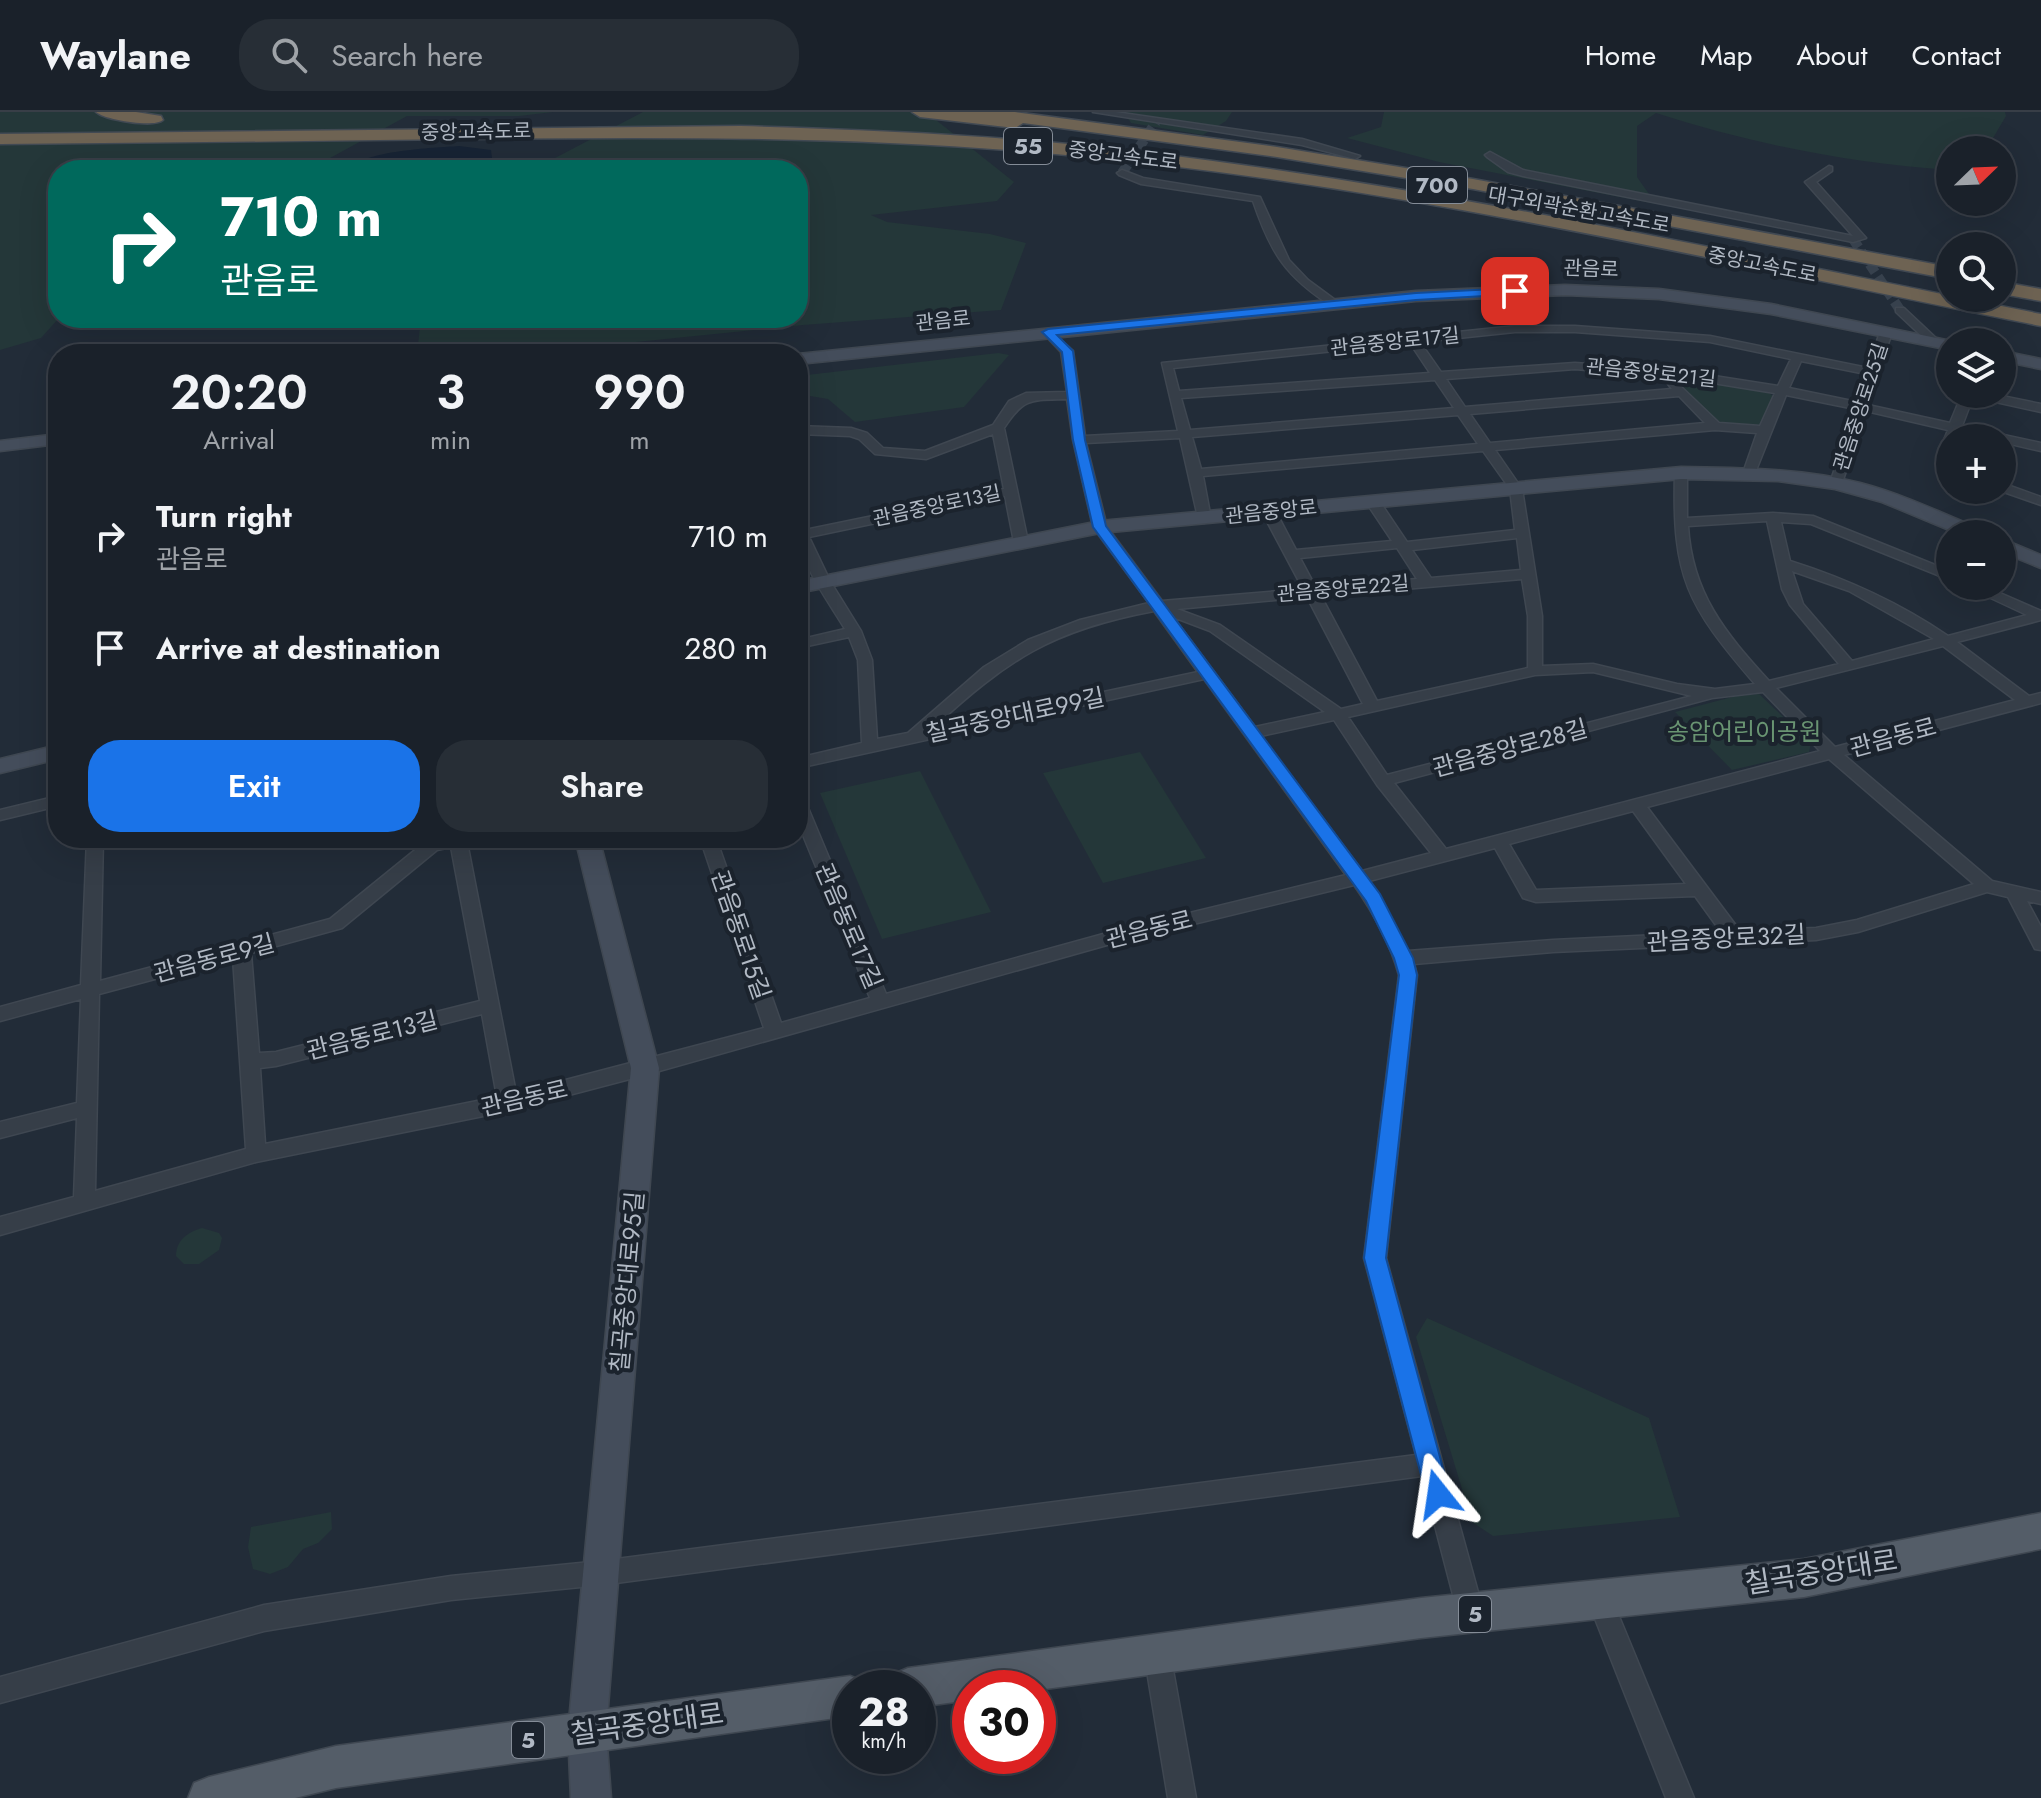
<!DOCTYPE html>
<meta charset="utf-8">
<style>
:root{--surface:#1a212a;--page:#272e36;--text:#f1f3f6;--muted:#9fa3a8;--line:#383e47;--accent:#1a73e8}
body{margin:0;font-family:Jost,"Noto Sans KR",sans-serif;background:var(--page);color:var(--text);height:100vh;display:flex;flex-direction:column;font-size:30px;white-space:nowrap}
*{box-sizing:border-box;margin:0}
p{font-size:26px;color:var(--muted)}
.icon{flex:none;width:44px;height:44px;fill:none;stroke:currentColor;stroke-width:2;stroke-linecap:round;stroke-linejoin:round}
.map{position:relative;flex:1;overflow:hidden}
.details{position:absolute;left:48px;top:232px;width:760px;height:504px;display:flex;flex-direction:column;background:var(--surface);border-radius:32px;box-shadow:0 8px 32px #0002,0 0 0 2px var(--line)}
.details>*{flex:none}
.guide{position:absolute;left:48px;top:48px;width:760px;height:168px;border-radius:32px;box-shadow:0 8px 32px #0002,0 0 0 2px var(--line);background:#00695c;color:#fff;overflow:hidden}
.needle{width:52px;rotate:67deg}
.buttons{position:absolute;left:1936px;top:24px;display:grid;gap:16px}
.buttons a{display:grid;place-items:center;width:80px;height:80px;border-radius:50%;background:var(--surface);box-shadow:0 8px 32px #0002,0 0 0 2px var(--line);font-size:40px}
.speed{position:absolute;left:832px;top:1558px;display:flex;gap:16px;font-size:40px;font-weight:700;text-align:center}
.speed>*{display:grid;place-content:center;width:104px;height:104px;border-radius:50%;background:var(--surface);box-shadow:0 8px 32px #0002,0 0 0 2px var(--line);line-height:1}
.speed small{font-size:20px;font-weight:400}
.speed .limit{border:12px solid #d22;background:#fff;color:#111}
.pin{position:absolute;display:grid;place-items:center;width:68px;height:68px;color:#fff;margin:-34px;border-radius:16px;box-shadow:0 4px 12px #0006}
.me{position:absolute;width:88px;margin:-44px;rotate:345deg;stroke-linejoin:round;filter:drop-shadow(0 0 6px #0008)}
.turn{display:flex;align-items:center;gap:28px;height:168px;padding:0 40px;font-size:36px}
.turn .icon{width:104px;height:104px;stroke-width:2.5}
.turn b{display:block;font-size:56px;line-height:68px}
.eta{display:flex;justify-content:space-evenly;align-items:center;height:136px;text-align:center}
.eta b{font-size:48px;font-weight:600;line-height:56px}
.cta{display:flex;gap:16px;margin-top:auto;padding:16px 40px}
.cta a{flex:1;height:92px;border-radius:32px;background:var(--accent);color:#fff;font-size:32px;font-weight:600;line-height:92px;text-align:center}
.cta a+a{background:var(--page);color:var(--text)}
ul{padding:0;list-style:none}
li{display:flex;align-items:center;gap:24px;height:112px;padding:0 40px}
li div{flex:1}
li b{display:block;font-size:30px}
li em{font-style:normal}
header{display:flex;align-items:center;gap:48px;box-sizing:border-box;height:112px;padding:0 40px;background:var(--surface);border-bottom:2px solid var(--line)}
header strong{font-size:38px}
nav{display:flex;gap:44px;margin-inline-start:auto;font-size:28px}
.search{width:560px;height:72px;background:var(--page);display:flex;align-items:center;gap:20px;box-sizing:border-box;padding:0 28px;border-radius:32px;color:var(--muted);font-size:30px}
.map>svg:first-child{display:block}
.green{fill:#243739}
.water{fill:#172334}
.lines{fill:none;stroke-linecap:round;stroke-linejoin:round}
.minor-tunnel{stroke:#37414d;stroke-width:10;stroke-dasharray:10 5;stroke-linecap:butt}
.minor-casing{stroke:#3f4751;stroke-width:3}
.secondary-casing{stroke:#3f4751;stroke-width:3}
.primary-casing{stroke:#3f4751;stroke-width:3}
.motorway-casing{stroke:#414953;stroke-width:3}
.minor{fill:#363e48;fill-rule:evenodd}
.secondary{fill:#444d5b;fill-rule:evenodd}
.primary{fill:#545d68;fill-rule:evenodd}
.motorway{fill:#6e6353;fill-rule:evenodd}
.route{fill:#1a73e8;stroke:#114b97;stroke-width:2}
.labels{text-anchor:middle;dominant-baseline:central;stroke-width:8;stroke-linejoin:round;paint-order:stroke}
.far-street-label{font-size:20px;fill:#b1b9c4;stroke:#1b232d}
.shield{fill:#1b232d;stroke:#848c97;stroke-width:2}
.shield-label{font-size:22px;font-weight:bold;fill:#b1b9c4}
.street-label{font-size:24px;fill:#b1b9c4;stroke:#1b232d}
.park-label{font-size:24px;fill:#699472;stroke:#1b232d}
.near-street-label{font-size:28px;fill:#b1b9c4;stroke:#1b232d}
</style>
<header>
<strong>Waylane</strong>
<div class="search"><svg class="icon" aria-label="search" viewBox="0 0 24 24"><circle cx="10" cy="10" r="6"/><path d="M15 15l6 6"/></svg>Search here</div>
<nav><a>Home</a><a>Map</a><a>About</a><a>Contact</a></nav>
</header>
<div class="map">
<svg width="2041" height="1686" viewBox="0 0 2041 1686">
<rect width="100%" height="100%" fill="#222c38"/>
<!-- green -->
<g class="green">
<path d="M0,0H553L519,4H407L308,58H58L59,206L41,226L0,238Z"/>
<path d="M643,0H926L1014,70L997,89L871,103L887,110L990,122L1026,131L1001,198L803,213L518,242H417L421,206H798V58H532Z"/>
<path d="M1124,0H1232L1226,9L1203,23L1131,11Z"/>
<path d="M1384,0H2005L2006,4L1986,38H1950V58C1850,51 1752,32 1656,1L1637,14V65L1656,92L1439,50L1347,26L1381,15Z"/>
<path d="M998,241L1009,243L964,295L855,310L828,287L798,282V264Z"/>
<path d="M1684,263L1765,278L1773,284L1763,312L1752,314L1714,309L1676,267Z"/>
<path d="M1759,582L1811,631L1809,640L1732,658L1675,600L1736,584Z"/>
<path d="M1140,640L1206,746L1103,771L1043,661Z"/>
<path d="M920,659L991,800L882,827L820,681Z"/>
<path d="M202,1116L219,1121L222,1126L219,1138L199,1152H184L176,1144C176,1128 188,1120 202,1116Z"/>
<path d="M1427,1206L1649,1306L1680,1405L1493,1424L1472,1410L1416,1225Z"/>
<path d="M331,1400L332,1417L318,1431L303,1437L288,1455L270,1462L253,1457L248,1435L251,1415Z"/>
</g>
<!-- water -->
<path class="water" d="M459,34L491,38L492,46L482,58H348C364,38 433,36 459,34Z"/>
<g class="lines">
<!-- minor-tunnel -->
<g class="minor-tunnel">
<path d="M1122,61L1156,10"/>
<path d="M1853,127L1900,198"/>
</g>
<defs>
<g id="minor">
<path d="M1093,0H1115L1302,27L1360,44L1355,47L1302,33Z"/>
<path d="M1490,40L1523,58L1853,124L1805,70L1829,54L1832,55V59L1816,70L1866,126L1853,130L1523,64L1508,60L1487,45L1485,43Z"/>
<path d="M1122,58L1143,66L1260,85L1289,148L1308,168L1342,193L1333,195C1286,165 1271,142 1253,89L1141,72L1119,63L1117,61Z"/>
<path d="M1896,196H1904L1938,228V232H1930L1896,200Z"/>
<path d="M1515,214H1575L1710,224L1868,256L1880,220L1886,217L1892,220L1868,293L1950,311L1962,282H1992L2041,292V300L1973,285L1962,314L2041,331V339L2002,330V326H1984L1959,320L1957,326H1950V357L1937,346L1948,318L1866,299L1842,371L1836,375L1830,371L1855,297L1786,283L1755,361L1749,365L1743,361L1757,321L1715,318L1495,338L1522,377L1542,504V554L1593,552L1677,572L1715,577L1755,572C1687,493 1672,466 1675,361L1681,357L1687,361V406L1773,401L1813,404L1950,459V468L1811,412L1781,410L1790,449C1847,467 1898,490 1948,524L2027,503L1965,474H1984L2041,499V508L1957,530L2029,584L2041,581V591L1844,643L1992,769L2041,780V792L2027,789L2041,815V838L2035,837L2008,785L1987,780L1858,820L1816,828L1553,840L1414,852L1417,863L1386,1146L1484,1502L1480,1511L1471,1515L1462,1511L1458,1502L1422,1364L601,1473L451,1488L264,1519L0,1591V1565L264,1493L451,1464L601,1449L1416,1343L1364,1146L1399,863C1390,831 1373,800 1354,773L1107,833L645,963L508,999L256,1050L0,1123V1105L74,1085L77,1006L0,1026V1010L77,991L81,887L0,909V895L81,873L87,726H103L100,869L330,807L425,730L440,726H471L467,730L516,981L764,916L700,726H716L781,911L870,886L798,711V686L806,691L886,882L1107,821L1346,763L1204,567L798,656V646L862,631L858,548L849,525L798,536V528L845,517C826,485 798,451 798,413L805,418L1004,377L993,322L926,347L875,342L859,327L850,324L798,322V314L851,316L867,321L883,336L925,339L993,313L1009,289L1026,281L1067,280L1061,240L1042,220L1048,217L1073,239L1085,324L1178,319L1162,251ZM1515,220H1575L1710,230L1791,247L1778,274L1682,259L1575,251L1441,260L1420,230ZM1410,231L1430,261L1179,279L1173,256ZM1801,249L1866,262L1857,290L1789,276ZM1575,257L1682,266L1775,281L1760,314L1719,311L1674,268L1668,272L1672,277L1465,295L1446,267ZM1435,268L1454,296L1190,318L1181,286ZM1679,284L1705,311L1490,331L1470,302ZM1067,287L1073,328L1093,415L1149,491L1080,508L1028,528L984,555L908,621L877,627L872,548L861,519L830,469L809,425L1005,384L1014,430L1016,433H1026L1028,430L1004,316C1024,285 1032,288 1067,287ZM1458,303L1478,332L1201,357L1192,325ZM1180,326L1199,410L1204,411L1211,407L1203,364L1483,339L1510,377L1515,418L1407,430L1378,387L1373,386L1366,390L1392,429L1296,438L1276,400L1269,396L1262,400L1303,477L1162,489L1107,415L1086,331ZM1767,409L1782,477L1790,493L1839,552L1769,569C1725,521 1692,481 1688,414ZM1517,426L1521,458L1431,466L1412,438ZM1397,436L1417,467L1316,476L1300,446ZM1792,459L1849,479L1934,527L1852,549L1803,492ZM1522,467L1528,504V556L1377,589L1321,484ZM1307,485L1363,592L1341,597L1220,513L1177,497ZM1154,499L1198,560L933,616C1008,547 1052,518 1154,499ZM1173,505L1210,519L1325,600L1255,615ZM1943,534L2015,588L1835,635L1776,576ZM1593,560L1692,584L1387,663L1348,605L1535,563ZM1763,580L1820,639L1446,737L1394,671L1712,586ZM1334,608L1377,673L1431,741L1362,759L1261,624ZM1829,647L1974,772L1857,808L1816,816L1740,819L1647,695ZM1633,699L1686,772L1536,778L1509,732ZM451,735L480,889L276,940L259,941L251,841L342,816L437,738ZM1495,736L1523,786L1536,790L1695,784L1721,820L1553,828L1408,839L1369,769ZM233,846L246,1037L95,1079L99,882ZM482,902L497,985L265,1032L260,956L276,954Z"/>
<path d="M2002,371L2041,385V393L1998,378H2002Z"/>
<path d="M58,684V694L0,708V698Z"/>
<path d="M1600,1477L1609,1480L1694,1686H1666L1588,1489L1591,1480Z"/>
<path d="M1157,1528L1166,1532L1170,1541L1196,1686H1168L1144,1541L1148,1532Z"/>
</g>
<g id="secondary">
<path d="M1565,173L1659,177L1771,192L1956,230H1950V238L1771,202L1659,187L1565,183L1416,189L798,252V242L1416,179Z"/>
<path d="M2002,239L2041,247V257L2002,249Z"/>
<path d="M58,322V332L0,339V329Z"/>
<path d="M1681,355C1741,356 1802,356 1860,371C1902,382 1942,401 1982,418L1985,422H1959L1882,390L1835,377L1778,369L1681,367L1100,421L798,481V469L1100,409Z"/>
<path d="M2002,427L2041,443V456L2002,440Z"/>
<path d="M58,633V647L0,661V647Z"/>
<path d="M575,726H599L659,956L606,1620L611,1686H571L568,1620L631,956Z"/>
</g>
<g id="primary">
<path d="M2041,1401V1437L1804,1485L1421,1526L1038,1578L970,1576V1588L918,1595V1576H888L894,1562L908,1556L1421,1486L1804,1447Z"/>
<path d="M850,1564L864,1570L867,1576H850V1604L336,1676L295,1686H188L194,1671L209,1665L336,1634Z"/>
</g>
<g id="motorway">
<path d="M96,0H136L161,4L163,8C154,16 105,8 96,0Z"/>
<path d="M912,0H1015L1277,35L1473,67L1950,155V167L1473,77L1277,45L1023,11L1015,16L920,5Z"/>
<path d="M740,14C877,18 1014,24 1150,41C1450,77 1748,144 2041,202V214C1711,148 1380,69 1044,41C849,24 660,25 465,27C310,29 155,31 0,32V22Z"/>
<path d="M2002,170L2041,177V189L2002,182Z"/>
</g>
</defs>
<!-- minor casing -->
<use href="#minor" class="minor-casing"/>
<!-- secondary casing -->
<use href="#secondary" class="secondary-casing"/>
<!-- primary casing -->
<use href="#primary" class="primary-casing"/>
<!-- motorway casing -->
<use href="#motorway" class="motorway-casing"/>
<!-- minor -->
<use href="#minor" class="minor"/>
<!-- secondary -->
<use href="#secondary" class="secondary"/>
<!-- primary -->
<use href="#primary" class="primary"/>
<!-- motorway -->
<use href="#motorway" class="motorway"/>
</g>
<!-- route -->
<path class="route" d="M1515,176L1520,179L1519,182L1416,188L1057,223L1073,239L1085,328L1106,414L1380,782L1413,846L1417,863L1386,1146L1450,1382L1447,1390L1438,1393L1430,1390L1426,1382L1364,1146L1399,863L1394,846L1366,789L1093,415L1073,328L1062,240L1042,220L1048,217L1416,181Z"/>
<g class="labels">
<!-- far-street labels -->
<g class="far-street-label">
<text transform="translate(476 20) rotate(-1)">중앙고속도로</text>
<text transform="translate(1123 44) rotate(7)">중앙고속도로</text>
<text transform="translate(1579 98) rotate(10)">대구외곽순환고속도로</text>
<text transform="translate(1762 153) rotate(11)">중앙고속도로</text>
<text transform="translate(1591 157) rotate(2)">관음로</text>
<text transform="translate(943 209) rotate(-6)">관음로</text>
<text transform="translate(1395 230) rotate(-6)">관음중앙로17길</text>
<text transform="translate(1651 261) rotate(6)">관음중앙로21길</text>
<text transform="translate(1861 295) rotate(-72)">관음중앙로25길</text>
<text transform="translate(937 394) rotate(-12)">관음중앙로13길</text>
<text transform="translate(1271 400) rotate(-6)">관음중앙로</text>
<text transform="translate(1343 477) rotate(-5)">관음중앙로22길</text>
</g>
<!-- shield labels -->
<g class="shield">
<rect x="1004" y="16" width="48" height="36" rx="6"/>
<rect x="1407" y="55" width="60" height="36" rx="6"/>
<rect x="1459" y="1484" width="32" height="36" rx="6"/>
<rect x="512" y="1610" width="32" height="36" rx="6"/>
</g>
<g class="shield-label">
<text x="1028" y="34">55</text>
<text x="1437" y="73">700</text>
<text x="1475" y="1502">5</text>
<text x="528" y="1628">5</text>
</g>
<!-- street labels -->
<g class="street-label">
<text transform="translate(1015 603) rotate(-12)">칠곡중앙대로99길</text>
<text transform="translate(1893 625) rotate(-15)">관음동로</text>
<text transform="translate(1510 636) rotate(-15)">관음중앙로28길</text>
<text transform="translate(849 814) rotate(67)">관음동로17길</text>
<text transform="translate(1149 817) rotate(-14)">관음동로</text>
<text transform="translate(741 823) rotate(71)">관음동로15길</text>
<text transform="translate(1726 826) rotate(-3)">관음중앙로32길</text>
<text transform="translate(214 846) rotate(-15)">관음동로9길</text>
<text transform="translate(372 923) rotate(-14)">관음동로13길</text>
<text transform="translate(524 986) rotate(-13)">관음동로</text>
<text transform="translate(627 1170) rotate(-85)">칠곡중앙대로95길</text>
</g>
<!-- park labels -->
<g class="park-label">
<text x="1744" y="619">송암어린이공원</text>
</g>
<!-- near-street labels -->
<g class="near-street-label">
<text transform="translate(1821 1460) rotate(-9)">칠곡중앙대로</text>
<text transform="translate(647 1612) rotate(-8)">칠곡중앙대로</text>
</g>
</g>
</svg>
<div class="buttons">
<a><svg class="needle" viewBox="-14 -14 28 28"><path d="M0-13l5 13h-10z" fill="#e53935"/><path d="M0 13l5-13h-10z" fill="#9fa3a8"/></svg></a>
<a><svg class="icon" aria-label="search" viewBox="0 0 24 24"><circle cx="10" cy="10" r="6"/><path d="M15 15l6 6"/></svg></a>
<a><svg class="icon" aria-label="layers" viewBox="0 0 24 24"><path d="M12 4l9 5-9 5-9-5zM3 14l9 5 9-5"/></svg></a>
<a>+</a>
<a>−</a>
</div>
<div class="speed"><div>28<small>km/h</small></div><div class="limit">30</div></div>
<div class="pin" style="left:1515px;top:179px;background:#d93025"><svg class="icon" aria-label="arrive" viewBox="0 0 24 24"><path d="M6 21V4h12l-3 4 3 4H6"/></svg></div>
<svg class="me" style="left:1438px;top:1382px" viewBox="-20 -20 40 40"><path d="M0-17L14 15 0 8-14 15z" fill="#1a73e8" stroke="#fff" stroke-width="4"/></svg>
<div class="guide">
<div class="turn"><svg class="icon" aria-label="right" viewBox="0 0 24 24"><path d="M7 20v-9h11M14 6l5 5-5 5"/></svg><div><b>710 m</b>관음로</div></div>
</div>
<section class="details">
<div class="eta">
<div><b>20:20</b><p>Arrival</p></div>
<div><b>3</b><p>min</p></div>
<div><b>990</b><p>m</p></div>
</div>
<ul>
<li><svg class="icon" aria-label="right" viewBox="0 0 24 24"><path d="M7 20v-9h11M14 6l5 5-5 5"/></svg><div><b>Turn right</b><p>관음로</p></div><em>710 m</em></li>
<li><svg class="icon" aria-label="arrive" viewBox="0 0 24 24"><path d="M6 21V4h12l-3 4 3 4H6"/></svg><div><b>Arrive at destination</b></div><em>280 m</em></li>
</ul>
<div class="cta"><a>Exit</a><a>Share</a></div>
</section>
</div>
